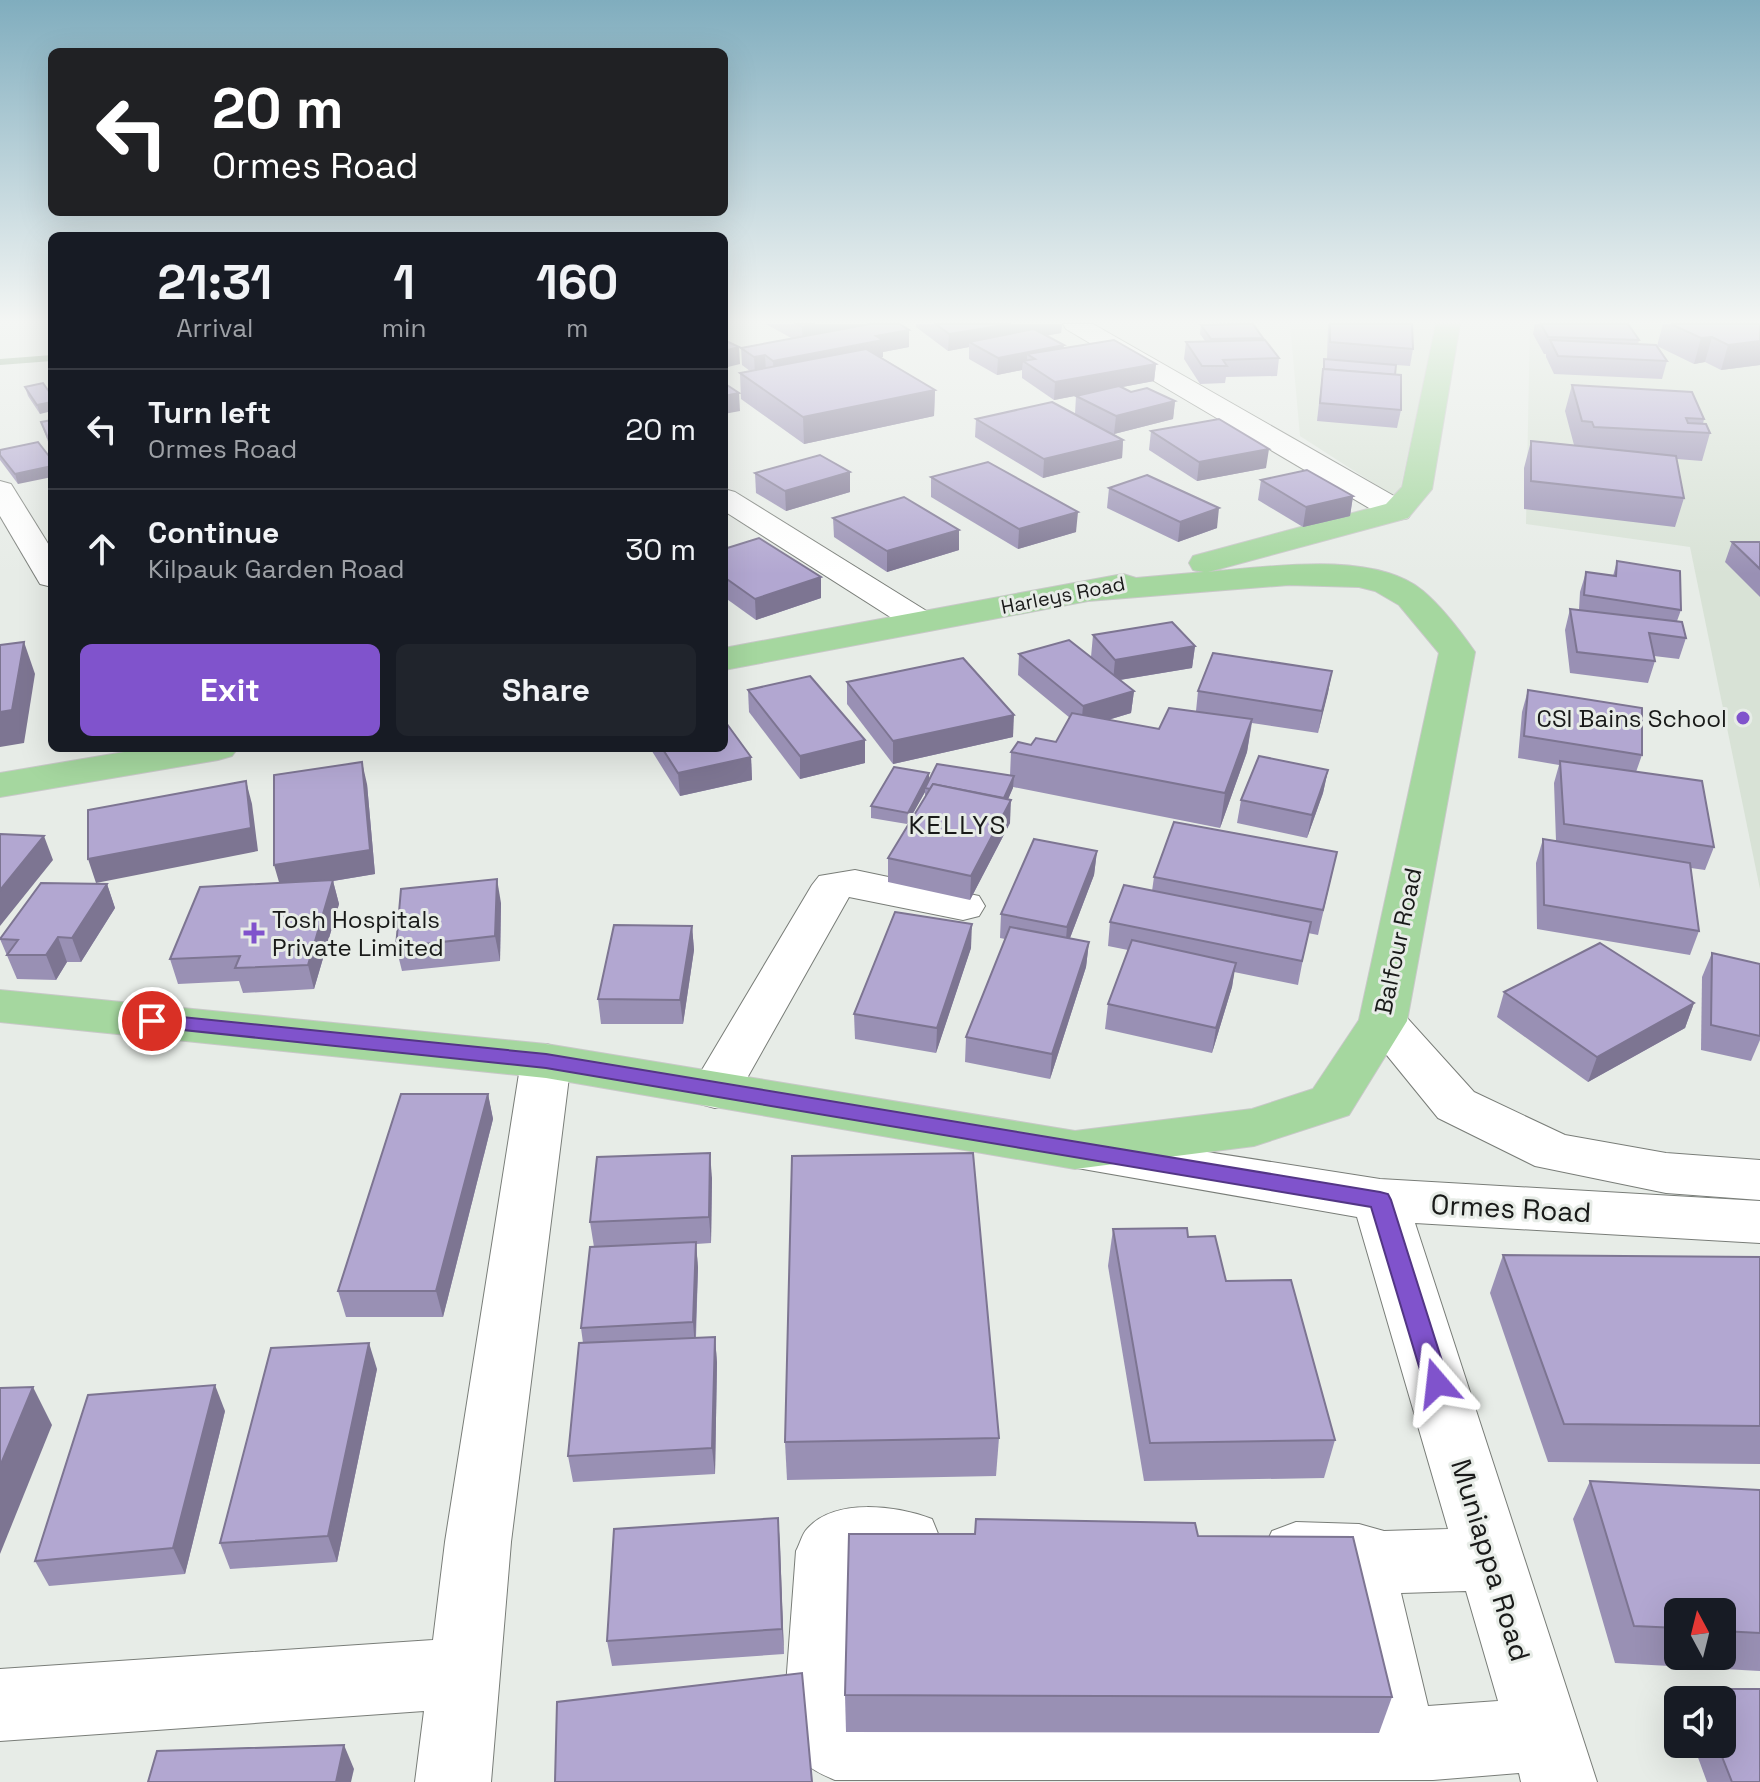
<!DOCTYPE html>
<style>
:root{--surface:#171b24;--page:#20242c;--text:#f1f3f6;--muted:#9ea1a6;--line:#363941;--accent:#8053cc}
body{margin:0;font-family:"Space Grotesk",sans-serif;background:var(--page);color:var(--text);height:100vh;display:flex;flex-direction:column;font-size:30px;white-space:nowrap}
*{box-sizing:border-box;margin:0}
p{font-size:26px;color:var(--muted)}
.icon{flex:none;width:44px;height:44px;fill:none;stroke:currentColor;stroke-width:2;stroke-linecap:round;stroke-linejoin:round}
.map{position:relative;flex:1;overflow:hidden}
.side{position:absolute;left:48px;top:232px;width:680px;height:520px;display:flex;flex-direction:column;background:var(--surface);border-radius:12px;box-shadow:0 8px 32px #0002}
.side>*{flex:none}
.top-card{position:absolute;left:48px;top:48px;width:680px;height:168px;border-radius:12px;box-shadow:0 8px 32px #0002;background:#202124;color:#fff;overflow:hidden}
.needle{width:52px;rotate:353deg}
.buttons{position:absolute;left:1664px;top:1598px;display:grid;gap:16px}
.buttons a{display:grid;place-items:center;width:72px;height:72px;border-radius:12px;background:var(--surface);box-shadow:0 8px 32px #0002;font-size:40px}
.pin{position:absolute;display:grid;place-items:center;width:68px;height:68px;color:#fff;margin:-34px;border:4px solid #fff;border-radius:50%;box-shadow:0 2px 8px #0007}
.me{position:absolute;width:88px;margin:-44px;rotate:343deg;stroke-linejoin:round;filter:drop-shadow(0 0 6px #0008)}
.turn{display:flex;align-items:center;gap:28px;height:168px;padding:0 32px;font-size:36px}
.turn .icon{width:104px;height:104px;stroke-width:2.5}
.turn b{display:block;font-size:56px;line-height:68px}
.eta{display:flex;justify-content:space-evenly;align-items:center;height:136px;text-align:center}
.eta b{font-size:48px;font-weight:600;line-height:56px}
.cta{display:flex;gap:16px;margin-top:auto;padding:16px 32px}
.cta a{flex:1;height:92px;border-radius:12px;background:var(--accent);color:#fff;font-size:32px;font-weight:600;line-height:92px;text-align:center}
.cta a+a{background:var(--page);color:var(--text)}
ul{padding:0;list-style:none}
li{display:flex;align-items:center;gap:24px;height:120px;padding:0 32px;border-top:2px solid var(--line)}
li div{flex:1}
li b{display:block;font-size:30px}
li em{font-style:normal}
.map>svg:first-child{display:block}
.built{fill:#d8e2d6}
.lines{fill:none;stroke-linecap:round;stroke-linejoin:round}
.stream{fill:#84a380;fill-rule:evenodd}
.minor-casing{stroke:#797d78;stroke-width:2}
.major-casing{stroke:#c8c8c8;stroke-width:2}
.minor{fill:#fff;fill-rule:evenodd}
.major{fill:#a5d79f;fill-rule:evenodd}
.wall{fill:#9990b4;fill-rule:evenodd}
.shaded-wall{fill:#7d7592}
.building{fill:#b2a7d1;stroke:#7d7592;stroke-width:2}
.route{fill:#8053cc;stroke:#533685;stroke-width:2}
.poi-dot{fill:#8053cc;stroke:#e7ece7;stroke-width:3}
.labels{text-anchor:middle;dominant-baseline:central;stroke-width:6;stroke-linejoin:round;paint-order:stroke}
.far-street-label{font-size:20px;fill:#191a19;stroke:#e7ece7}
.poi-label{font-size:24px;fill:#191a19;stroke:#e7ece7;text-anchor:end}
.street-label{font-size:24px;fill:#191a19;stroke:#e7ece7}
.neighbourhood-label{font-size:26px;letter-spacing:2px;fill:#191a19;stroke:#e7ece7}
.near-street-label{font-size:28px;fill:#191a19;stroke:#e7ece7}
</style>
<div class="map">
<svg width="1760" height="1782" viewBox="0 0 1760 1782">
<rect width="100%" height="100%" fill="#e7ece7"/>
<!-- built -->
<g class="built">
<path d="M1290,324H1436L1398,499L1300,436Z"/>
<path d="M1530,324H1760V889L1690,547L1526,524Z"/>
</g>
<g class="lines">
<!-- stream -->
<path class="stream" d="M52,355V361L0,365V359Z"/>
<defs>
<g id="minor">
<path d="M1063,324H1093L1408,504L1412,511L1408,518L1397,520L1386,518L1066,329Z"/>
<path d="M0,481L11,484L52,550V587L40,584L0,516Z"/>
<path d="M724,489L735,492L933,615L938,622L933,629L921,632L909,629L724,511Z"/>
<path d="M855,870L979,896L985,906L979,916L963,920L849,897L733,1103L715,1108L697,1103L690,1090L812,885L819,876Z"/>
<path d="M1383,1005L1400,1010L1474,1092L1565,1135L1666,1153L1760,1160V1200L1666,1193L1535,1166L1438,1118L1359,1021L1366,1010Z"/>
<path d="M546,1044L564,1049L571,1061L511,1542L491,1782H415L424,1711L0,1741V1669L433,1640L445,1542L521,1061L528,1049Z"/>
<path d="M1079,1132L1380,1179L1760,1201V1243L1415,1223L1597,1782H1521L1519,1773L1433,1780H835C803,1767 797,1758 783,1726L796,1551C800,1544 802,1534 807,1529C835,1497 897,1506 932,1519L941,1541L932,1563L908,1571L863,1570L857,1706H1356L1331,1585L1296,1584L1272,1575L1262,1553L1272,1531L1296,1522L1359,1524L1384,1531L1448,1529L1357,1217L1060,1165L1052,1151L1060,1137ZM1466,1591L1498,1701L1428,1706L1401,1593Z"/>
</g>
<g id="major">
<path d="M1436,324H1460L1432,489L1408,518L1208,572C1267,567 1374,550 1423,591C1442,607 1461,632 1475,652L1407,1021L1349,1115L1254,1146L1075,1169L546,1078L0,1022V990L546,1044L1075,1131L1252,1109L1313,1089L1359,1020L1439,653L1399,605L1375,591L1359,587L1289,585L1088,601L724,670V648L1123,574L1136,578L1204,572L1193,570L1189,563L1193,556L1386,504L1402,487Z"/>
<path d="M148,748H238L232,756L218,760L0,797V773Z"/>
</g>
</defs>
<!-- minor casing -->
<use href="#minor" class="minor-casing"/>
<!-- major casing -->
<use href="#major" class="major-casing"/>
<!-- minor -->
<use href="#minor" class="minor"/>
<!-- major -->
<use href="#major" class="major"/>
</g>
<!-- wall -->
<g class="wall">
<path d="M766,324H867L909,347L883,352V357H881L935,390L934,416L804,444L741,399L740,373L750,371L742,365L741,348L793,339Z"/>
<path d="M916,324H1062L1061,333L1046,336L1064,345L1063,348L1156,364L1154,381L1122,387L1131,392L1175,401L1173,419L1114,434L1123,440L1122,458L1043,478L975,437L976,419L1075,414L1076,396L1084,394L1054,400L1022,378V370L997,375L969,359V347L948,351L916,327Z"/>
<path d="M1328,324H1412L1413,349L1410,366L1327,360Z"/>
<path d="M1535,324H1628L1639,340L1638,344L1667,361L1662,379L1554,374L1546,357V354H1544L1533,334Z"/>
<path d="M1663,324H1760V365L1721,370L1705,362L1694,364L1657,346Z"/>
<path d="M1201,325L1263,338V340L1279,358L1277,376L1226,377L1225,383L1200,384L1184,359L1186,342L1205,341L1200,334Z"/>
<path d="M1324,359L1396,375L1401,410L1397,428L1317,421Z"/>
<path d="M43,383L40,414L28,396L25,387Z"/>
<path d="M1572,385L1704,419L1703,424L1710,433L1702,461L1677,459L1684,498L1675,527L1524,509V468L1531,441L1574,445L1565,411Z"/>
<path d="M52,420V453L41,422Z"/>
<path d="M1151,431L1266,468L1197,481L1149,450Z"/>
<path d="M38,442L18,484L0,460V450Z"/>
<path d="M755,473L850,492L786,511L756,493Z"/>
<path d="M931,477L1076,532L1018,549L931,497Z"/>
<path d="M1261,480L1353,496L1350,516L1303,527L1258,500Z"/>
<path d="M1109,488L1217,528L1178,542L1107,508Z"/>
<path d="M833,518L959,530V550L887,572L834,537Z"/>
<path d="M1732,542H1760V597L1725,562Z"/>
<path d="M724,549L821,577V598L756,620L724,597Z"/>
<path d="M1617,561L1681,610L1677,621L1686,638L1679,659L1654,656L1655,661L1648,683L1570,673L1565,630L1570,609L1579,610L1580,592L1586,572L1613,576Z"/>
<path d="M1093,635L1195,646L1192,668L1120,680L1134,691L1131,713L1108,720L1159,729L1196,711L1198,691L1332,671L1318,733L1252,723L1247,752L1220,828L1013,787L1008,799L1010,823L970,900L888,882V858L925,798V792L907,824L871,818V806L929,773V780L1010,776L1011,752L1031,745L1056,742L1070,718L1018,675L1019,654L1091,657Z"/>
<path d="M847,682L1013,737L893,764L847,704Z"/>
<path d="M748,690L865,763L800,779L749,712Z"/>
<path d="M1528,690L1642,755L1636,772L1714,847L1705,870L1691,868L1699,931L1690,955L1537,929L1536,863L1543,839L1556,841L1554,783L1559,765L1518,758L1522,712Z"/>
<path d="M650,748H724L751,757L752,780L680,796Z"/>
<path d="M1328,770L1323,793L1307,838L1237,823L1241,800Z"/>
<path d="M367,784L375,874L333,881L339,904L314,989L243,993L239,981L178,984L170,959L279,883Z"/>
<path d="M1097,851L1094,875L1070,938L1089,942L1086,967L1050,1079L965,1062L966,1037L1005,939L1000,938L1001,914Z"/>
<path d="M1337,852L1318,935L1308,933L1298,985L1234,972L1232,987L1212,1053L1105,1029L1108,1004L1128,950L1108,946L1110,922L1152,891L1154,877Z"/>
<path d="M107,884L115,908L81,962H67L56,980L17,979L0,939Z"/>
<path d="M501,903L500,961L402,971L396,947Z"/>
<path d="M692,926L694,950L683,1024H601L598,999Z"/>
<path d="M971,948L936,1053L855,1039L854,1014Z"/>
<path d="M1712,953L1760,964V1040L1751,1061L1701,1050L1702,977Z"/>
<path d="M1504,992L1694,1003L1685,1028L1588,1082L1497,1017Z"/>
<path d="M488,1094L493,1119L443,1317H346L338,1291Z"/>
<path d="M712,1178L711,1243L696,1244L698,1268L696,1338L715,1337L717,1363L715,1474L573,1482L568,1456L583,1343L581,1328L594,1247L590,1222Z"/>
<path d="M1113,1229L1188,1237L1226,1281L1335,1440L1324,1478L1144,1481L1108,1266Z"/>
<path d="M1503,1255L1760,1257V1464L1548,1462L1490,1293Z"/>
<path d="M377,1369L337,1562L230,1569L220,1543Z"/>
<path d="M225,1411L185,1574L49,1586L35,1561Z"/>
<path d="M999,1438L996,1476L787,1480L785,1442Z"/>
<path d="M1590,1481L1760,1490V1671L1615,1663L1573,1519ZM1678,1612H1722V1656H1678Z"/>
<path d="M778,1518L784,1654L612,1666L607,1641Z"/>
<path d="M1695,1689H1760V1782H1707L1693,1744H1722V1700H1689Z"/>
<path d="M845,1695L1392,1697L1379,1733L846,1732Z"/>
</g>
<!-- shaded-wall -->
<g class="shaded-wall">
<path d="M815,324H867L803,344L802,327Z"/>
<path d="M1011,324H1062L1061,333L977,346L969,342V347L948,351L949,334Z"/>
<path d="M909,330V347L883,352V357L774,378L773,361L876,336Z"/>
<path d="M1712,337L1705,362L1694,364L1701,338Z"/>
<path d="M1760,341V365L1721,370L1728,345Z"/>
<path d="M1064,345L1062,362L1035,359L1027,354V364L1023,361L1022,370L997,375L998,358Z"/>
<path d="M739,347L740,364L724,368V351Z"/>
<path d="M765,355L766,372L755,374L754,357Z"/>
<path d="M1156,364L1154,381L1054,400L1055,382Z"/>
<path d="M935,390L934,416L804,444L803,417Z"/>
<path d="M739,393L740,411L724,414V396Z"/>
<path d="M1175,401L1173,419L1114,434L1116,416Z"/>
<path d="M52,402V411L40,414L37,405Z"/>
<path d="M52,437V451L48,438Z"/>
<path d="M1123,440L1122,458L1043,478L1044,459Z"/>
<path d="M1269,449L1266,468L1197,481L1199,462Z"/>
<path d="M52,466V477L18,484L15,474Z"/>
<path d="M850,472V492L786,511L785,491Z"/>
<path d="M1353,496L1350,516L1303,527L1306,507Z"/>
<path d="M1219,508L1217,528L1178,542L1180,522Z"/>
<path d="M1078,512L1076,532L1018,549L1019,529Z"/>
<path d="M959,530V550L887,572V551Z"/>
<path d="M821,577V598L756,620L755,599Z"/>
<path d="M24,642L35,674L24,743L0,747V712Z"/>
<path d="M1195,646L1192,668L1113,681L1115,660Z"/>
<path d="M1332,671L1328,693L1318,733L1322,711Z"/>
<path d="M1134,691L1131,713L1081,728L1083,706Z"/>
<path d="M1014,715L1013,737L893,764V741Z"/>
<path d="M1252,719L1247,752L1220,828L1225,793Z"/>
<path d="M865,740V763L800,779V756Z"/>
<path d="M751,757L752,780L680,796L678,773Z"/>
<path d="M362,762L367,784L375,874L333,881L339,904L314,989L308,965L281,889L274,865Z"/>
<path d="M1328,770L1323,793L1307,838L1312,815Z"/>
<path d="M929,773V785L925,788V792L907,824L908,813Z"/>
<path d="M1014,776L1013,788L1002,813L1003,801Z"/>
<path d="M246,781L252,804L258,851L96,883L88,859Z"/>
<path d="M1011,800L1010,823L970,900L971,876Z"/>
<path d="M44,836L53,860L0,926V890Z"/>
<path d="M1097,851L1094,875L1065,951L1067,927Z"/>
<path d="M497,879L501,903L500,961L495,936Z"/>
<path d="M107,884L115,908L81,962L72,938Z"/>
<path d="M972,924L971,948L936,1053L937,1028Z"/>
<path d="M692,926L694,950L683,1024L680,1000Z"/>
<path d="M58,937L67,962L56,980L46,955Z"/>
<path d="M1089,942L1086,967L1050,1079L1052,1054Z"/>
<path d="M1236,963L1232,987L1212,1053L1216,1028Z"/>
<path d="M1694,1003L1685,1028L1588,1082L1597,1057Z"/>
<path d="M488,1094L493,1119L443,1317L436,1291Z"/>
<path d="M710,1153L712,1178L711,1243L709,1217Z"/>
<path d="M696,1242L698,1268L695,1348L693,1322Z"/>
<path d="M715,1337L717,1363L715,1474L712,1448Z"/>
<path d="M369,1343L377,1369L337,1562L328,1536Z"/>
<path d="M215,1385L225,1411L185,1574L173,1548Z"/>
<path d="M33,1387L52,1425L0,1554V1466Z"/>
<path d="M778,1518L780,1544L784,1654L782,1629Z"/>
<path d="M344,1745L354,1769L351,1782H336Z"/>
</g>
<!-- building -->
<g class="building">
<path d="M797,324H815L802,327Z"/>
<path d="M870,324H900L909,330L876,336L883,340L773,361L765,355L754,357L741,348Z"/>
<path d="M936,324H1011L949,334Z"/>
<path d="M1241,324H1253L1263,338L1211,339L1201,325Z"/>
<path d="M1330,324H1412L1413,349L1330,342Z"/>
<path d="M1541,324H1628L1639,340L1548,337Z"/>
<path d="M1671,324H1760V341L1728,345L1712,337L1701,338Z"/>
<path d="M1034,329L1064,345L998,358L969,342Z"/>
<path d="M724,340L739,347L724,351Z"/>
<path d="M1114,340L1156,364L1055,382L1023,361L1035,359L1027,354Z"/>
<path d="M1265,340L1279,358L1223,360L1227,366H1202L1186,342Z"/>
<path d="M1550,340L1656,345L1667,361L1558,356Z"/>
<path d="M866,349L935,390L803,417L740,373Z"/>
<path d="M1324,359L1396,365L1395,375L1324,369Z"/>
<path d="M1323,369L1401,375V410L1320,403Z"/>
<path d="M43,383L52,396V402L37,405L25,387Z"/>
<path d="M724,383L739,393L724,396Z"/>
<path d="M1572,385L1692,392L1704,419L1686,418L1688,423L1706,424L1710,433L1594,427L1592,422L1582,421Z"/>
<path d="M1119,386L1131,392L1147,388L1175,401L1116,416L1076,396Z"/>
<path d="M1052,402L1123,440L1044,459L976,419Z"/>
<path d="M1219,419L1269,449L1199,462L1151,431Z"/>
<path d="M52,420V437L48,438L41,422Z"/>
<path d="M1531,441L1676,456L1684,498L1531,481Z"/>
<path d="M38,442L52,460V466L15,474L0,455V450Z"/>
<path d="M820,455L850,472L785,491L755,473Z"/>
<path d="M988,462L1078,512L1019,529L931,477Z"/>
<path d="M1307,470L1353,496L1306,507L1261,480Z"/>
<path d="M1147,475L1219,508L1180,522L1109,488Z"/>
<path d="M904,497L959,530L887,551L833,518Z"/>
<path d="M759,538L821,577L755,599L724,577V549Z"/>
<path d="M1732,542H1760V569Z"/>
<path d="M1617,561L1680,571L1681,610L1584,595L1586,572L1616,576Z"/>
<path d="M1570,609L1682,622L1686,638L1649,633L1655,661L1577,652Z"/>
<path d="M1172,622L1195,646L1115,660L1093,635Z"/>
<path d="M1069,640L1134,691L1083,706L1019,654Z"/>
<path d="M24,642L12,710L0,712V645Z"/>
<path d="M1213,653L1332,671L1322,711L1198,691Z"/>
<path d="M963,658L1014,715L893,741L847,682Z"/>
<path d="M810,676L865,740L800,756L748,690Z"/>
<path d="M1528,690L1642,708V755L1524,736Z"/>
<path d="M1169,708L1252,719L1225,793L1011,752L1018,742L1031,745L1036,738L1056,742L1072,713L1159,729Z"/>
<path d="M724,720L751,757L678,773L662,748H724Z"/>
<path d="M1259,756L1328,770L1312,815L1241,800Z"/>
<path d="M1560,761L1702,781L1714,847L1564,824Z"/>
<path d="M362,762L370,850L274,865V775Z"/>
<path d="M937,764L1014,776L1004,798L933,784L930,789L925,788Z"/>
<path d="M894,767L929,773L908,813L871,806Z"/>
<path d="M246,781L251,828L88,859V810Z"/>
<path d="M933,784L1011,800L971,876L888,858Z"/>
<path d="M1174,822L1337,852L1323,910L1154,877Z"/>
<path d="M0,834L44,836L0,890Z"/>
<path d="M1034,839L1097,851L1067,927L1001,914Z"/>
<path d="M1543,839L1690,863L1699,931L1544,905Z"/>
<path d="M497,879L495,936L396,947L401,889Z"/>
<path d="M333,880L308,965L235,968L240,956L170,959L200,887Z"/>
<path d="M41,883L107,884L72,938L58,937L46,955H7L18,940L0,939Z"/>
<path d="M1124,885L1311,922L1302,961L1110,922Z"/>
<path d="M895,912L972,924L937,1028L854,1014Z"/>
<path d="M614,925L692,926L680,1000L598,999Z"/>
<path d="M1010,927L1089,942L1052,1054L966,1037Z"/>
<path d="M1132,940L1236,963L1216,1028L1108,1004Z"/>
<path d="M1600,943L1694,1003L1597,1057L1504,992Z"/>
<path d="M1712,953L1760,964V1036L1711,1025Z"/>
<path d="M401,1094H488L436,1291H338Z"/>
<path d="M710,1153L709,1217L590,1222L597,1157Z"/>
<path d="M973,1153L999,1438L785,1442L792,1156Z"/>
<path d="M1187,1228L1188,1237L1215,1236L1226,1281L1291,1280L1335,1440L1150,1443L1113,1229Z"/>
<path d="M696,1242L693,1322L581,1328L590,1247Z"/>
<path d="M1503,1255L1760,1257V1426L1564,1424Z"/>
<path d="M715,1337L712,1448L568,1456L579,1343Z"/>
<path d="M369,1343L328,1536L220,1543L271,1348Z"/>
<path d="M215,1385L173,1548L35,1561L88,1395Z"/>
<path d="M33,1387L0,1466V1388Z"/>
<path d="M1590,1481L1760,1490V1633L1722,1631V1612H1678V1628L1634,1626Z"/>
<path d="M778,1518L782,1629L607,1641L614,1529Z"/>
<path d="M976,1519L1195,1523L1198,1536L1353,1537L1392,1697L845,1695L849,1534H975Z"/>
<path d="M802,1673L812,1782H555L557,1702Z"/>
<path d="M1695,1689H1760V1782H1732L1717,1744H1722V1700H1700Z"/>
<path d="M344,1745L336,1782H148L157,1751Z"/>
</g>
<!-- sky -->
<linearGradient id="sky" x2="0" y2="1"><stop stop-color="#80adbe"/><stop offset="0.56" stop-color="#f4f6f4"/><stop offset="1" stop-color="#f4f6f4" stop-opacity="0"/></linearGradient>
<rect width="1760" height="574" fill="url(#sky)"/>
<!-- route -->
<path class="route" d="M152,1014L546,1054L1380,1192L1388,1194L1391,1200L1449,1383L1446,1390L1437,1393L1428,1390L1424,1383L1371,1207L546,1068L145,1026L142,1021L145,1016Z"/>
<!-- markers -->
<g class="poi-dot">
<circle cx="1743" cy="718" r="8"/>
<path d="M250 921h8v8h8v8h-8v8h-8v-8h-8v-8h8z"/>
</g>
<g class="labels">
<!-- far-street labels -->
<g class="far-street-label">
<text transform="translate(1063 595) rotate(-11)">Harleys Road</text>
</g>
<!-- poi labels -->
<g class="poi-label">
<text x="1727" y="718">CSI Bains School</text>
<text x="272" y="919" text-anchor="start">Tosh Hospitals<tspan x="272" dy="28">Private Limited</tspan></text>
</g>
<!-- street labels -->
<g class="street-label">
<text transform="translate(1398 941) rotate(-78)">Balfour Road</text>
</g>
<!-- neighbourhood labels -->
<g class="neighbourhood-label">
<text x="958" y="825">KELLYS</text>
</g>
<!-- near-street labels -->
<g class="near-street-label">
<text transform="translate(1511 1208) rotate(3)">Ormes Road</text>
<text transform="translate(1491 1560) rotate(73)">Muniappa Road</text>
</g>
</g>
</svg>
<div class="buttons">
<a><svg class="needle" viewBox="-14 -14 28 28"><path d="M0-13l5 13h-10z" fill="#e53935"/><path d="M0 13l5-13h-10z" fill="#9ea1a6"/></svg></a>
<a><svg class="icon" aria-label="sound" viewBox="0 0 24 24"><path d="M4 9h4l5-4v14l-5-4H4zM17 9q2 3 0 6"/></svg></a>
</div>
<div class="pin" style="left:152px;top:1021px;background:#d93025"><svg class="icon" aria-label="arrive" viewBox="0 0 24 24"><path d="M6 21V4h12l-3 4 3 4H6"/></svg></div>
<svg class="me" style="left:1437px;top:1383px" viewBox="-20 -20 40 40"><path d="M0-17L14 15 0 8-14 15z" fill="#8053cc" stroke="#fff" stroke-width="4"/></svg>
<div class="top-card">
<div class="turn"><svg class="icon" aria-label="left" viewBox="0 0 24 24"><path d="M17 20v-9H6M10 6l-5 5 5 5"/></svg><div><b>20 m</b>Ormes Road</div></div>
</div>
<section class="side">
<div class="eta">
<div><b>21:31</b><p>Arrival</p></div>
<div><b>1</b><p>min</p></div>
<div><b>160</b><p>m</p></div>
</div>
<ul>
<li><svg class="icon" aria-label="left" viewBox="0 0 24 24"><path d="M17 20v-9H6M10 6l-5 5 5 5"/></svg><div><b>Turn left</b><p>Ormes Road</p></div><em>20 m</em></li>
<li><svg class="icon" aria-label="ahead" viewBox="0 0 24 24"><path d="M12 20V5M6 11l6-6 6 6"/></svg><div><b>Continue</b><p>Kilpauk Garden Road</p></div><em>30 m</em></li>
</ul>
<div class="cta"><a>Exit</a><a>Share</a></div>
</section>
</div>
